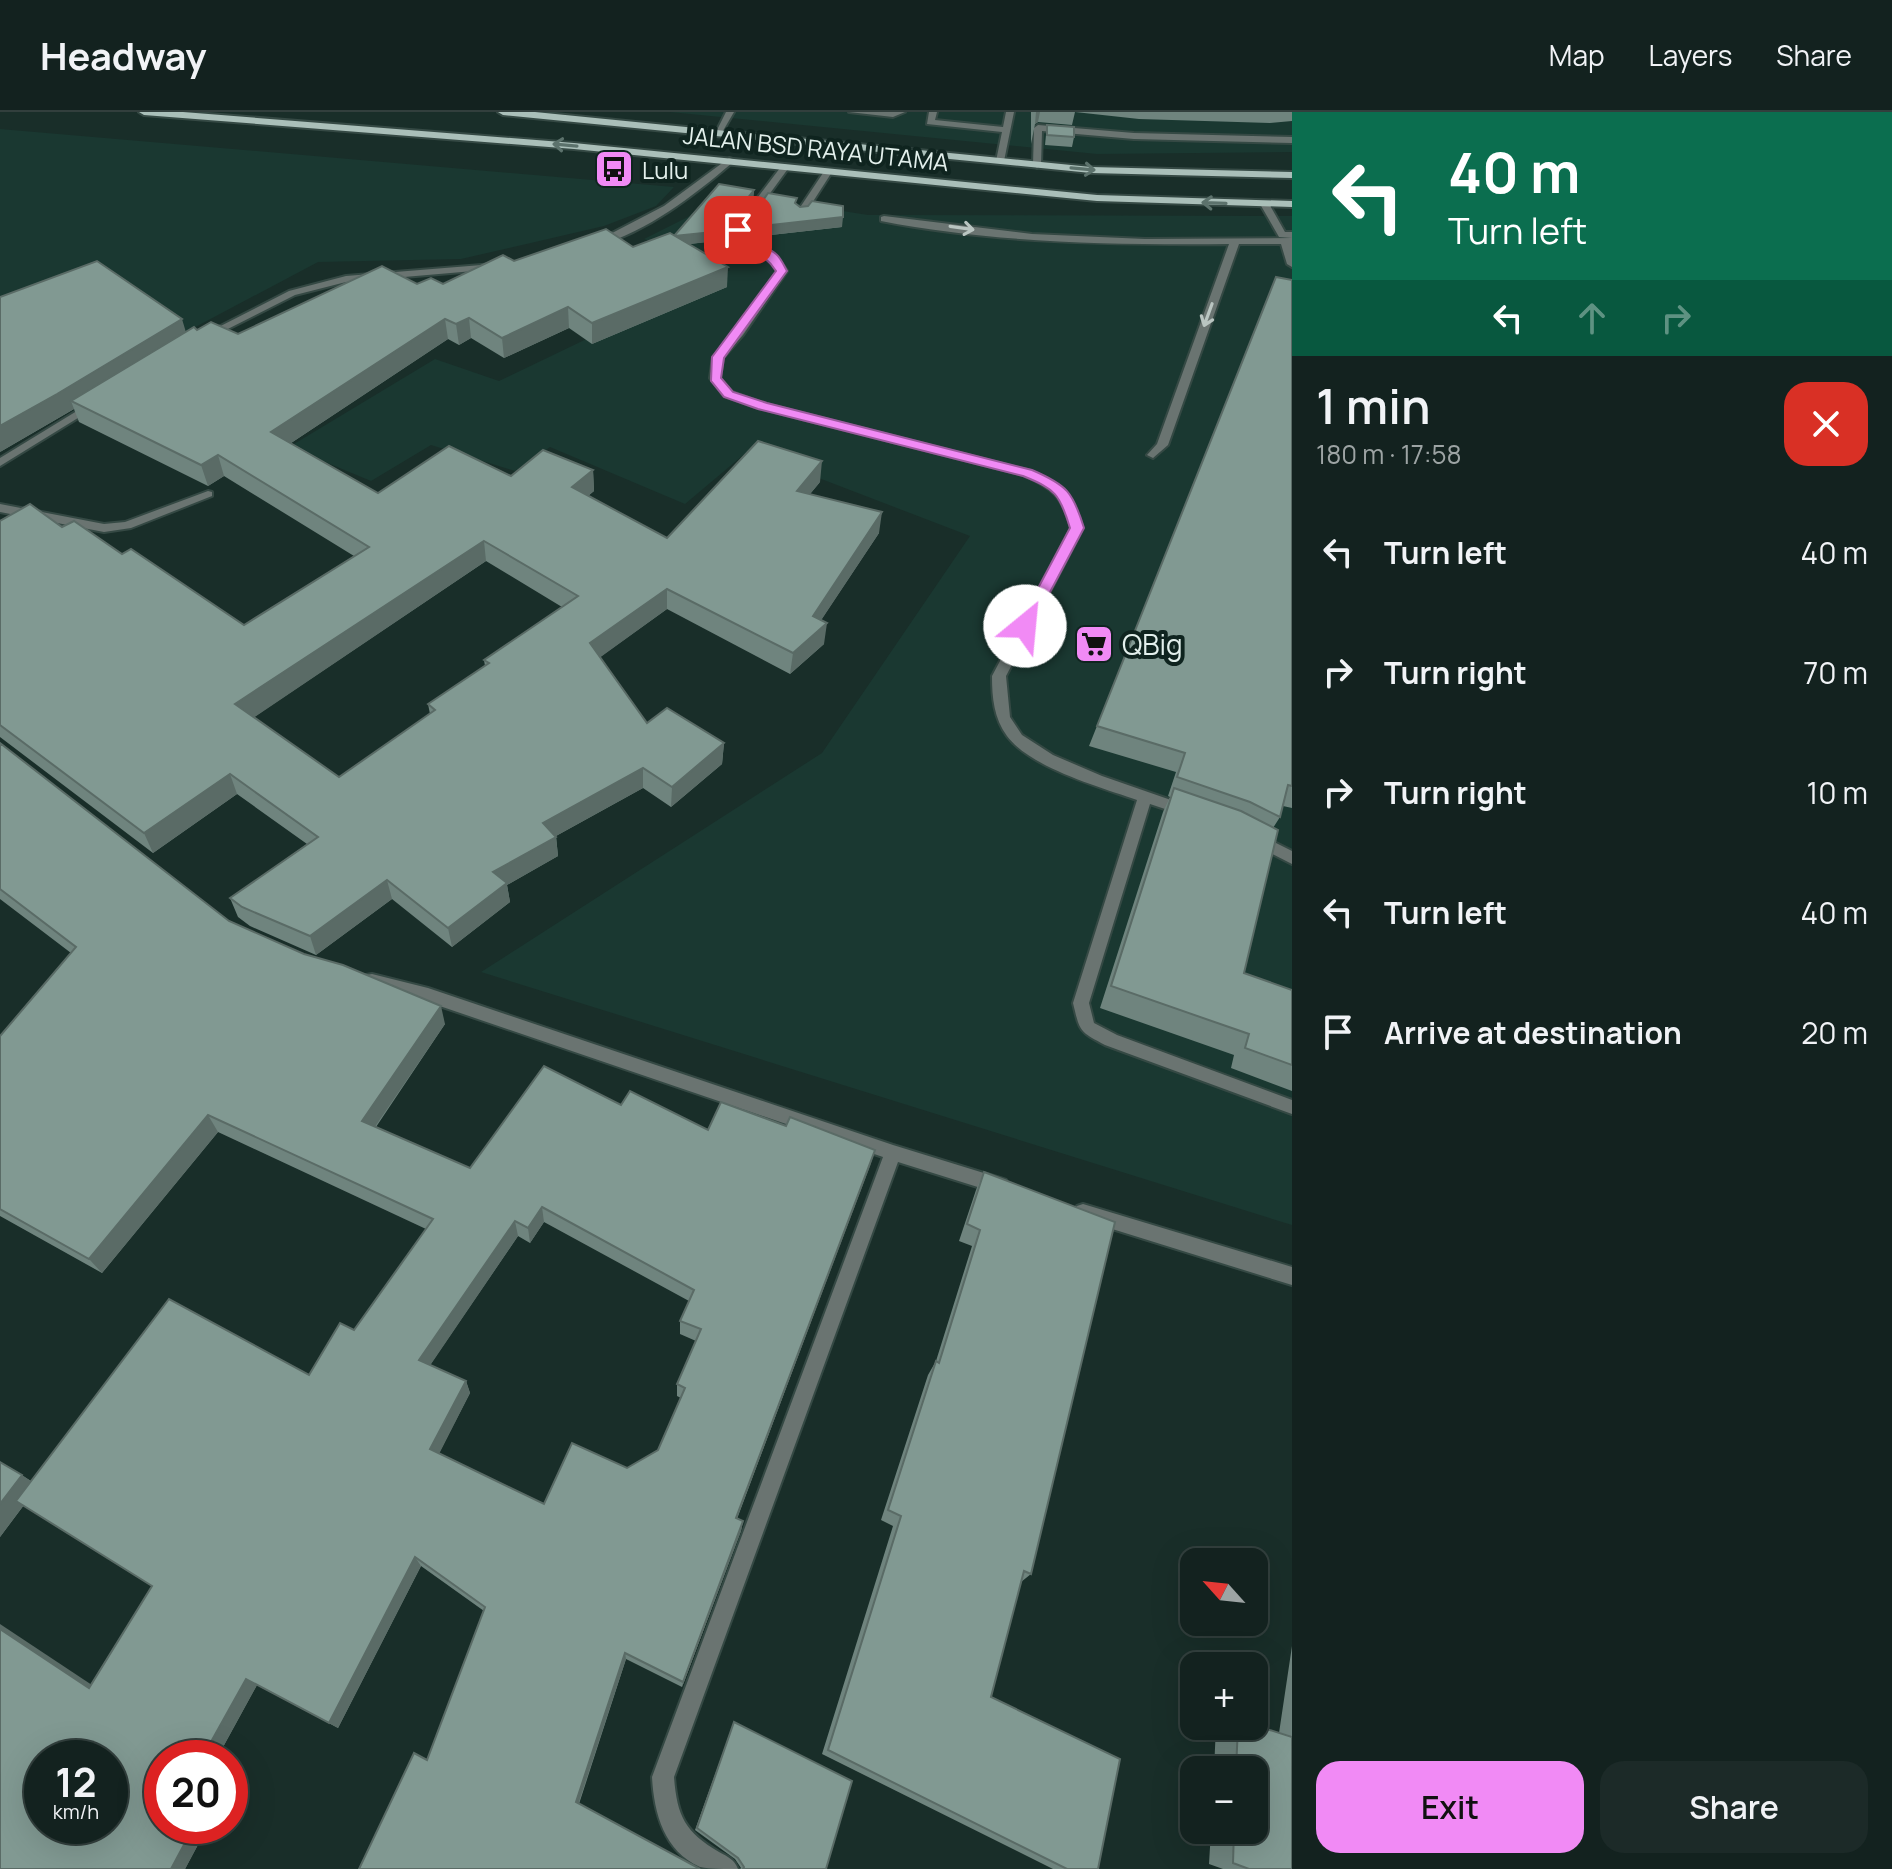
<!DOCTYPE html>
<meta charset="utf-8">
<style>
:root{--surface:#13221f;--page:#1c2a28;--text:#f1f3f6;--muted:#9da4a4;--line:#323f3d;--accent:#f18af5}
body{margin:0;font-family:Manrope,sans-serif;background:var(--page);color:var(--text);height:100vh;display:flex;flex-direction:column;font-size:30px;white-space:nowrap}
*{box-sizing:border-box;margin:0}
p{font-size:26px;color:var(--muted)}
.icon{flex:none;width:44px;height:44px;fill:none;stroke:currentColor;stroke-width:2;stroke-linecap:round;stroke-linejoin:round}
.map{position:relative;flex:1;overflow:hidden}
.details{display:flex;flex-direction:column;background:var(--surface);width:600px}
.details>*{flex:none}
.guide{background:#0b6e4f;color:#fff;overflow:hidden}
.needle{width:52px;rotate:297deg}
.buttons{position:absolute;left:1180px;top:1436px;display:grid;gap:16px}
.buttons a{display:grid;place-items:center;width:88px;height:88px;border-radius:16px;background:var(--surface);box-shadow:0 8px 32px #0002,0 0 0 2px var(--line);font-size:40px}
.speed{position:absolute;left:24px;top:1628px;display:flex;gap:16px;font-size:40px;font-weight:700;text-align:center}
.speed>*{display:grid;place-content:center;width:104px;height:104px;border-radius:50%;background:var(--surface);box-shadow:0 8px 32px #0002,0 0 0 2px var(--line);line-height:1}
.speed small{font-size:20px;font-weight:400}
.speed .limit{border:12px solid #d22;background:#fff;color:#111}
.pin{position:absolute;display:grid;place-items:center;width:68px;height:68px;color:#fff;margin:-34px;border-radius:16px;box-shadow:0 4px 12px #0006}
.me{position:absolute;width:88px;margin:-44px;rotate:28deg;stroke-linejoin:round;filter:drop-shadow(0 0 6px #0008)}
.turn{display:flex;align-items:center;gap:28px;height:168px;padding:0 24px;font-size:36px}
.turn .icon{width:104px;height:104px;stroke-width:2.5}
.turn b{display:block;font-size:56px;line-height:68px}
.lanes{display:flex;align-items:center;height:76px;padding:0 24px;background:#0003;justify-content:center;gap:40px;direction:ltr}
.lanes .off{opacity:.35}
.round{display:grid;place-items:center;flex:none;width:84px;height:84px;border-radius:24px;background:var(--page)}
.summary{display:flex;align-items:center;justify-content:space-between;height:136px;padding:0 24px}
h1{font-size:48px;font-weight:600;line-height:60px}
.button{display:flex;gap:16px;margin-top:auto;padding:16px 24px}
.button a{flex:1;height:92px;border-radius:24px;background:var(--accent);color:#111;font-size:32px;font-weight:600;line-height:92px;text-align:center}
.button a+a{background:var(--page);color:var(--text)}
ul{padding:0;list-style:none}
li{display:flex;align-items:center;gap:24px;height:120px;padding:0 24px}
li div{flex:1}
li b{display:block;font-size:30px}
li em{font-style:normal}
header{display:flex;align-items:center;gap:48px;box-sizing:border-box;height:112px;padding:0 40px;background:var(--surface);border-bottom:2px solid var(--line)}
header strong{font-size:38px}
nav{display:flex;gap:44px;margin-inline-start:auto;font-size:28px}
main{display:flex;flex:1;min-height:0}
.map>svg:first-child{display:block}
.built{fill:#1a3831}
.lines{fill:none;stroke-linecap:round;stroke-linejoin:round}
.service-casing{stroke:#354944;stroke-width:4}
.minor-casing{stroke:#354944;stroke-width:4}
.primary-casing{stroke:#354944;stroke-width:4}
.service{fill:#6a7471;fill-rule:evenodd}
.minor{fill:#6a7471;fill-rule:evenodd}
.primary{fill:#aabfb9;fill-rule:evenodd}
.wall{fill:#6f847e;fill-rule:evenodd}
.shaded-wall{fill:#5a6b66}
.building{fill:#819992;stroke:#5a6b66;stroke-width:2;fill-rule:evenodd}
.oneway{stroke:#5c726c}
.oneway2{stroke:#b9c5c1}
.route{fill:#f18af5;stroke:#9d5a9f;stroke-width:2}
.labels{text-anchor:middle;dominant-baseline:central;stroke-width:8;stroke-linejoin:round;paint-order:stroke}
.far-street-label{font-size:24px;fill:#e3f0ec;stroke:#0f241f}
.far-poi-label{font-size:24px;fill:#e3f0ec;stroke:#0f241f;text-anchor:start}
.poi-label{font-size:28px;fill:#e3f0ec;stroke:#0f241f;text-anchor:start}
</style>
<header>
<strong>Headway</strong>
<nav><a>Map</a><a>Layers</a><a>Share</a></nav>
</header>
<main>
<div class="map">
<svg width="1292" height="1757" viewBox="0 0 1292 1757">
<rect width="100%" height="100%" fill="#192e29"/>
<!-- built -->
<g class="built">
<path d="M670,0H1292V40L1097,42Z"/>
<path d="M0,17L674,75L656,94L604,114L461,147L318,150L169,229L0,209Z"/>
<path d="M717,79L868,103L1292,104V1113L481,860L822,641L970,424L748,339L685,392L550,335L515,359L431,333L371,369L289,335L435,247L499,269L730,158L644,127L688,105Z"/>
</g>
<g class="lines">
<defs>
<g id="service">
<path d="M726,0H734L720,24H714Z"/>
<path d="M849,0H905L893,5Z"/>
<path d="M929,0H937L935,8L1003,15L1006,0H1014L1004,49L1000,52L996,49L1002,20L927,12Z"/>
<path d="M1038,13L1134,21L1292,25V31L1134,27L1042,19L1041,53L1037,56L1033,53L1034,16Z"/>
<path d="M783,52L790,54L743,118V123L777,145L787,159L743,223L723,246L720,266L732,280L766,292L1031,359C1061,371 1073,385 1083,416L1006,564L1010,605L1022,623L1053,643L1102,664L1191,695L1193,699L1186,704L1150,692L1089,891L1094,911L1117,923L1292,988V1002L1105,933C1079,919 1080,920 1073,891L1137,688C1100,675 1031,656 1007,624C994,606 992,586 992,564L1071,416C1062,384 1053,376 1023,363L758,296L724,284L710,266L713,245L735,219L777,159L770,149L735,126L733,118Z"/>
<path d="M825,58L832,60L805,102H799L797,100Z"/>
<path d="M1262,90H1268L1285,120H1292V126L1279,125L1260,92Z"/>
<path d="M884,104L1032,122L1145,127L1292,126V155L1287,152L1281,132H1239L1168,333L1153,346L1147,343L1157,332L1229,132C1114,133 994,131 881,109V105Z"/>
<path d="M1256,721L1292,739V752L1251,731L1249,727L1251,723Z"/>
</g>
<g id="minor">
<path d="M729,46L732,47V51C692,85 649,118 598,134L593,131L664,94Z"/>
<path d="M494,152L497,153V157L346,170L295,183L210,226L201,224L289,179L346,164Z"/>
<path d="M90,291L99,293L0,354V346Z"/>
<path d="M208,379L212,380V384L131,416L104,420L0,400V392L104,412L125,410Z"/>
<path d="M372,862L428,876L893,1033L1000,1066L1006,1068L1009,1074L1006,1080L1000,1082L898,1050L674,1665C677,1704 685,1720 719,1740C728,1745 734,1747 738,1757C727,1757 710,1757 700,1755C664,1739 654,1701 652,1665L883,1045L428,890L366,873L364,868L366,863Z"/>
<path d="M1083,1092L1292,1155V1173L1077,1106L1074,1100L1077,1094Z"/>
</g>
<g id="primary">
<path d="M139,0H183L574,31L1097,83L1292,89V95L1097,89L574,37L144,3Z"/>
<path d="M498,0H535L1091,55L1292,60V66L1091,61L503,3Z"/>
</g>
</defs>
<!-- service casing -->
<use href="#service" class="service-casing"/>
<!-- minor casing -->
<use href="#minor" class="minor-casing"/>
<!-- primary casing -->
<use href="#primary" class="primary-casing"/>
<!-- service -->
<use href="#service" class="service"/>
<!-- minor -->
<use href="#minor" class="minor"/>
<!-- primary -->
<use href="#primary" class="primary"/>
</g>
<!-- wall -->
<g class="wall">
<path d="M1031,0H1292V9L1270,11L1139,7L1075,0L1072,13L1038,10L1035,12L1031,32Z"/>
<path d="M1047,13L1074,25L1072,35L1045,33Z"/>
<path d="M754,78L753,88L732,114V127L689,132L727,175L592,232L569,216L504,246L471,226L459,233L448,227L291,331L378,381L511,364L593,358L594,379L588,384L667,426L820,370L810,382L879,421L821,508L824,532L790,562L667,497L600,545L647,611L724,631L722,652L671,695L643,676L556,724L558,744L507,773L510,790L452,835L392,787L316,843L250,814L238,805L230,786L307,732L237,682L153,741L0,625V409L62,415L122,442L244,513L354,444L224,364L208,374L79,310L74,297L0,340L97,149L186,220L197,218L238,222L417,172H443L514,149L633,135L675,124ZM486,449L562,495L484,548L485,554L428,592L430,602L339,665L254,605Z"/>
<path d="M797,92L800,95L842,115L752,125L746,121L747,112Z"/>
<path d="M1276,165L1292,168V696L1283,694L1280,705L1273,716L1244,861L1292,878V979L1231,956L1234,943L1100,896L1163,700L1170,685L1168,684L1176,660L1089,634Z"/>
<path d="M0,631L229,809L445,912L376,1015L470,1056L621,993L708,1018L786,1014L875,1038L737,1407L743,1409L741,1419L682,1575L626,1547L579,1692L427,1648L484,1499L421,1454L338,1616L257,1573L217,1646L162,1714H208L185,1757H0L91,1572L152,1474L24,1393L0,1425V1350L31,1369L309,1263L354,1218L426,1117L218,1020L102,1161L0,1104V924L71,841L0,787ZM544,1110L689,1189L680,1209V1222L696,1229L677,1272V1284L681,1286L658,1338L627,1356L544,1392L439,1341L470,1281L466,1269L430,1253L518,1124L530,1131Z"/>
<path d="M984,1060L1031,1462L1021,1470L991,1585L1098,1757H1053L822,1642L893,1414L881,1408L928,1263L936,1249L972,1134L959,1129L976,1078Z"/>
<path d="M1292,1534V1757H1223L1209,1752L1211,1718H1254V1658H1214L1216,1614H1254L1279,1621Z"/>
<path d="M734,1610L826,1757H740L741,1756L735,1747L695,1718Z"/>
</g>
<!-- shaded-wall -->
<g class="shaded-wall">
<path d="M1036,0H1040L1038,10L1035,12Z"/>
<path d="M754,78L753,88L731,116V107Z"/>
<path d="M843,105L842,115L752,125V115Z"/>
<path d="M733,118L732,127L674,134V124Z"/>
<path d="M728,155L727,175L592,232V211Z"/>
<path d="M568,195L569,216L504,246L502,226Z"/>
<path d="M469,206L471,226L459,233L456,212Z"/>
<path d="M182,207L188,227L71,289L74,297L0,340V314Z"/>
<path d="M445,207L448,227L276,341L271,320Z"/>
<path d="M218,343L224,364L208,374L201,353Z"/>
<path d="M822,349L820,370L795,400L797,379Z"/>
<path d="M593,358L594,379L573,396L572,375Z"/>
<path d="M882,400L879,421L810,525L813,504Z"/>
<path d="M484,429L486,449L243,613L235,592Z"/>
<path d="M667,477V497L591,552L590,531Z"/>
<path d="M827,511L824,532L790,562L793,541Z"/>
<path d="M724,631L722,652L671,695L672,675Z"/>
<path d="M643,656V676L545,730L543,711Z"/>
<path d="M230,662L237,682L153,741L144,721Z"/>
<path d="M556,725L558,744L507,773L510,790L452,835L448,816L493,760Z"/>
<path d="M387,768L392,787L316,843L310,824Z"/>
<path d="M441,894L445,912L368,1025L362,1009Z"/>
<path d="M208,1003L218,1020L102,1161L89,1147Z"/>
<path d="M875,1038L870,1054L733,1416L736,1406Z"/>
<path d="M542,1095L544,1110L530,1131L528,1116Z"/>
<path d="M515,1109L518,1124L425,1261L419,1248Z"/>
<path d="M466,1269L470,1281L436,1348L430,1337Z"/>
<path d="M22,1363L38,1374L0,1425V1392Z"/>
<path d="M743,1409L741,1419L682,1575L683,1570Z"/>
<path d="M415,1445L421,1454L338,1616L329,1611Z"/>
<path d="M0,1512L104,1581L89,1576L0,1517Z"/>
<path d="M625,1541L626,1547L578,1693L576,1690Z"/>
<path d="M246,1567L257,1573L217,1646H202Z"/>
<path d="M194,1714H208L185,1757H171Z"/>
</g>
<!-- building -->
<g class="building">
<path d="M1047,13L1074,15V25L1047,23Z"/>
<path d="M719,72L754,78L731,107L733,118L674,124Z"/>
<path d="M768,81L797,86L795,91L800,95L808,94L812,89L843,94V105L752,115L747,112Z"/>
<path d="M606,117L633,135L670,121L728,155L592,211L568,195L502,226L469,206L456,212L445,207L271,320L378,381L449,334L511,364L543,338L593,358L572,375L667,426L758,329L822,349L797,379L882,400L813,504L827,511L793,541L667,477L590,531L647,611L667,596L724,631L672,675L643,656L543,711L556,725L493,760L507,771L448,816L387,768L310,824L242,795L230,786L318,725L230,662L144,721L0,613V409L30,392L62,415L74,409L122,442L131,437L244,513L369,435L218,343L201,353L71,289L194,215L197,218L211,210L238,222L382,154L417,172L431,166L443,172L503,143L514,149ZM484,429L578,484L484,548L489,551L428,592L435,598L339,665L235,592Z"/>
<path d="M97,149L182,207L57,282L0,314V185Z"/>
<path d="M1276,165L1292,168V674L1288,673L1280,705L1250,690L1177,665L1185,641L1097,614Z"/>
<path d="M0,631L229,809L304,842L343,853L441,894L362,1009L470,1056L544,954L621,993L630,979L708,1018L721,990L786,1014L790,1005L875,1038L736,1406L743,1409L683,1570L625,1541L576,1690L700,1757H359L414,1641L427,1648L485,1495L415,1445L329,1611L246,1567L202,1646H162V1714H194L171,1757H0V1517L89,1576L152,1474L16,1389L169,1187L309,1263L340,1211L354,1218L433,1107L208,1003L89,1147L0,1097V924L76,835L0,777ZM542,1095L694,1178L680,1209L701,1217L677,1272L685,1276L658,1338L627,1356L572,1331L544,1392L430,1337L466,1269L419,1248L515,1109L528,1116ZM42,1646H110V1714H42Z"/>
<path d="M1174,676L1241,699L1278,718L1244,861L1292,878V953L1245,936L1249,922L1111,874Z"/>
<path d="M984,1060L1115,1110L1031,1462L1024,1459L991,1585L1120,1647L1098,1757H1067L828,1638L901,1404L888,1398L936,1249L939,1251L980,1118L967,1112Z"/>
<path d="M0,1350L22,1363L0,1392Z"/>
<path d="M734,1610L852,1669L826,1757H743L744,1755L738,1746L697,1716Z"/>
<path d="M1254,1613L1292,1625V1757H1249L1233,1751L1234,1718H1254V1658H1236L1238,1614H1254Z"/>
</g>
<!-- one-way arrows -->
<defs><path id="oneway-shaft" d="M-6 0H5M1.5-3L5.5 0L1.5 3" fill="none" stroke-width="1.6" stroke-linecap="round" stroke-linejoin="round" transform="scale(2)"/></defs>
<g class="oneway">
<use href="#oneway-shaft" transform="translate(565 33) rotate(-175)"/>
<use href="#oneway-shaft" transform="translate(1083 57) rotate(5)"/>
<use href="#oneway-shaft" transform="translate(1214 91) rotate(-178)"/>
</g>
<g class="oneway2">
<use href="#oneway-shaft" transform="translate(962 116) rotate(8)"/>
<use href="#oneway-shaft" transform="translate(1208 203) rotate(110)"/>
</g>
<!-- route -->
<path class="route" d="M734,116H742C746,135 763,130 776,142C781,146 784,154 787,159L724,246L721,266L733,280L767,291L1032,358C1067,373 1073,380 1084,416L1030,518H1020L1018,514L1070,416C1060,382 1055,377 1023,364L758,297L724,285L711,269L712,245L776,159C764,139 747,141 732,124Z"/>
<!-- icons -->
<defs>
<symbol id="bus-square" viewBox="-11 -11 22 22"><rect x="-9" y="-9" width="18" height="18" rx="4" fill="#f18af5" stroke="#0f241f"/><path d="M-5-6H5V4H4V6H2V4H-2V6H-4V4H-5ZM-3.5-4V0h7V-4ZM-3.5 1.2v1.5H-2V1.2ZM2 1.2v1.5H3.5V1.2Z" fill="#111"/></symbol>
<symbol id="supermarket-square" viewBox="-11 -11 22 22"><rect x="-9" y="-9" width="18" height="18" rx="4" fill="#f18af5" stroke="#0f241f"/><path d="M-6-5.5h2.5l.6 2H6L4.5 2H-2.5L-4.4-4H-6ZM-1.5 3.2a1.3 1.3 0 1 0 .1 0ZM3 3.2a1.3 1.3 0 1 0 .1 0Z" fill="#111"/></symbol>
</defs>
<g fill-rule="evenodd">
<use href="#bus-square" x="592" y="35" width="44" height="44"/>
<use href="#supermarket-square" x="1072" y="510" width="44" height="44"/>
</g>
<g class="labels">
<!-- far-street labels -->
<g class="far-street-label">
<text transform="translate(816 36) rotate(6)">JALAN BSD RAYA UTAMA</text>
</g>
<!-- far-poi labels -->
<g class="far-poi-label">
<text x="642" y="57">Lulu</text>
</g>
<!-- poi labels -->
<g class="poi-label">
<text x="1122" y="532">QBig</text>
</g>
</g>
</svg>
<div class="buttons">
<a><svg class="needle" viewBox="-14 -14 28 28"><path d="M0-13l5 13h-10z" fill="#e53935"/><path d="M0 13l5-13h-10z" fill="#9da4a4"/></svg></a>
<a>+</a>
<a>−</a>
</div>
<div class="speed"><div>12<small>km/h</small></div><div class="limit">20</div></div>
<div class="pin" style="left:738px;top:118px;background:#d93025"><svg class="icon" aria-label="arrive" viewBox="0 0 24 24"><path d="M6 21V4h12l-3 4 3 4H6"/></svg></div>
<svg class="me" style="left:1025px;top:514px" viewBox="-20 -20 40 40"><circle r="19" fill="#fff"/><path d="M0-13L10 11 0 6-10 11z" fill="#f18af5"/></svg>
</div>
<section class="details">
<div class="guide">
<div class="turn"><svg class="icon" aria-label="left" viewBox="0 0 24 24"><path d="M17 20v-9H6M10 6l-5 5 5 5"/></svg><div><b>40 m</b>Turn left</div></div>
<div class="lanes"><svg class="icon" aria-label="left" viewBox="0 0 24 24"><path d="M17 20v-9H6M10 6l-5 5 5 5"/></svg><svg class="icon off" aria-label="ahead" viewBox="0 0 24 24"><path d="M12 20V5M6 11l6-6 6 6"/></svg><svg class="icon off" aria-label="right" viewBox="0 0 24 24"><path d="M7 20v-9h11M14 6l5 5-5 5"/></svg></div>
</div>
<div class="summary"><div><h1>1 min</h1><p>180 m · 17:58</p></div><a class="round" style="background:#d93025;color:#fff"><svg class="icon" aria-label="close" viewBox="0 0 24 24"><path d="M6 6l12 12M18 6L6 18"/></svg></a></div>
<ul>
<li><svg class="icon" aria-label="left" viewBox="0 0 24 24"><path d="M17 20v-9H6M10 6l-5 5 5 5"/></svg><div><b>Turn left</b></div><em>40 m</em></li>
<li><svg class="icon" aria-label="right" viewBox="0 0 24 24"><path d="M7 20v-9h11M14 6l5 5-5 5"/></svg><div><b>Turn right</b></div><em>70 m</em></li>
<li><svg class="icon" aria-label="right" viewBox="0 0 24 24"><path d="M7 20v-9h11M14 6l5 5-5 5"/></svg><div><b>Turn right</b></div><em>10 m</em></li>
<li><svg class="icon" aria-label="left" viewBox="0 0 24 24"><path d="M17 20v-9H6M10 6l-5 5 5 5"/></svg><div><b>Turn left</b></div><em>40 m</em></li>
<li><svg class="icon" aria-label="arrive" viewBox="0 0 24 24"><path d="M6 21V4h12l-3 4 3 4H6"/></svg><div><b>Arrive at destination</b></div><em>20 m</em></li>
</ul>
<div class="button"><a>Exit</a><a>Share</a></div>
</section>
</main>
